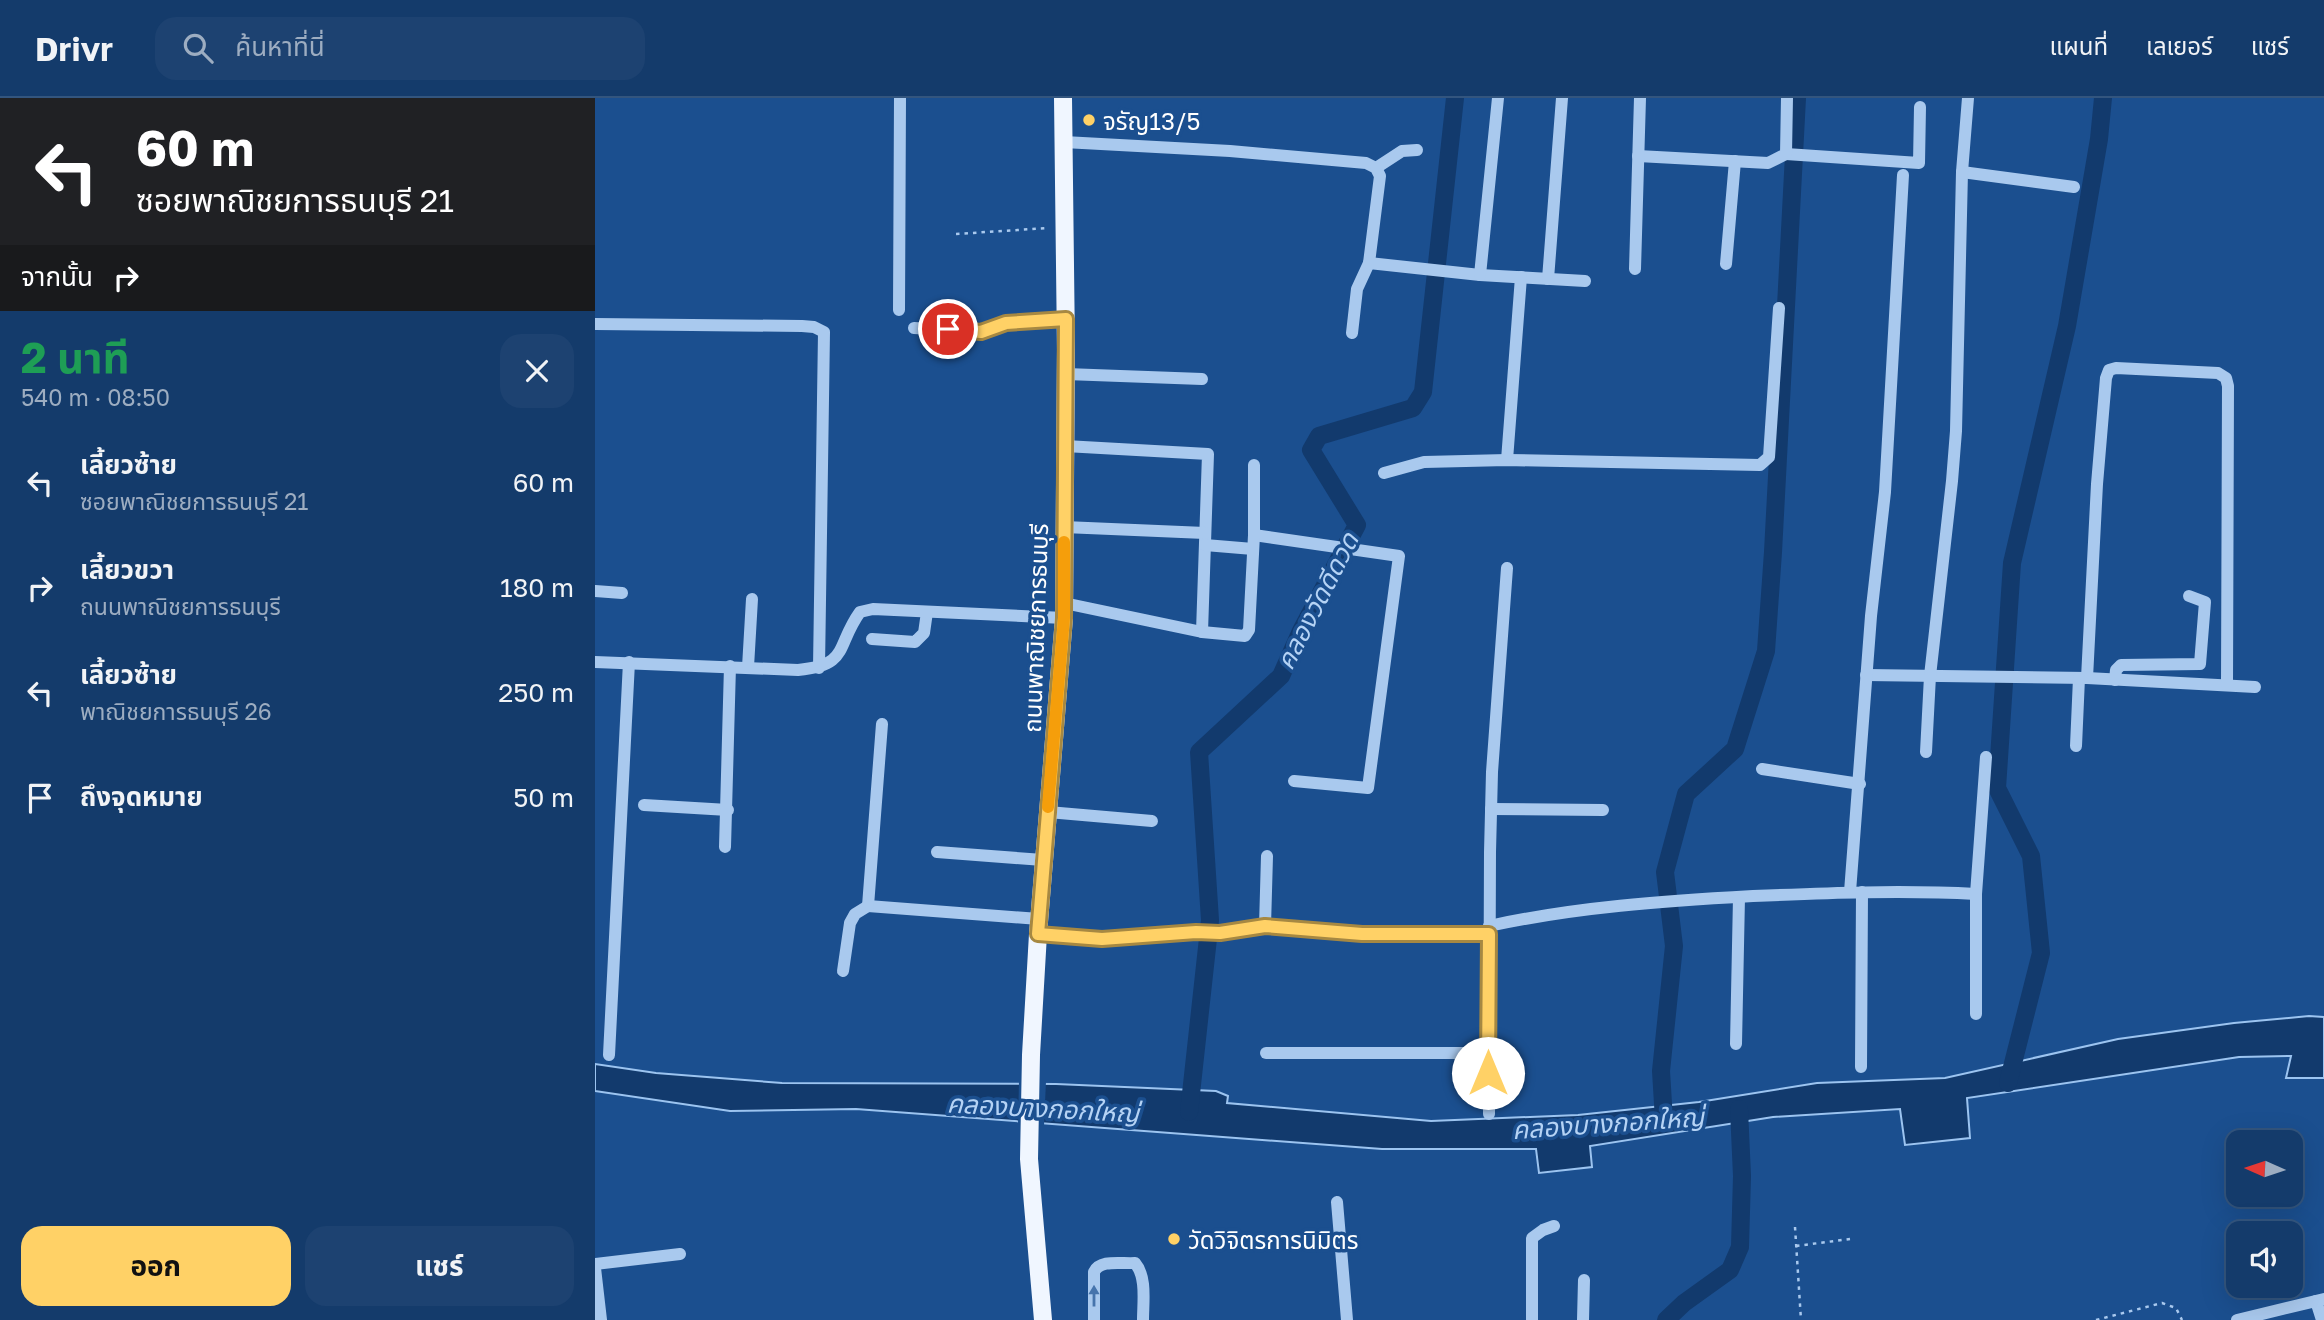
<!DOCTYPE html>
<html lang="th">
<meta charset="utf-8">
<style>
:root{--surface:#143b6b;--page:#1d4271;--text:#f1f3f6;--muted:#9dadc1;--line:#33557e;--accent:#ffd166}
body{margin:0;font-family:"Golos Text","Noto Sans Thai",sans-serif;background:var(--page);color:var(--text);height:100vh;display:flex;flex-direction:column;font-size:26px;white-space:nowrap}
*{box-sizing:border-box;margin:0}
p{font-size:23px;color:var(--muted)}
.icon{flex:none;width:38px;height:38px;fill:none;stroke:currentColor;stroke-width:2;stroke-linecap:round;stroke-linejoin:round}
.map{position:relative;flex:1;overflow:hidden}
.panel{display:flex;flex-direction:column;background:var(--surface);width:595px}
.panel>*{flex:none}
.guide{background:#202124;color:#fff;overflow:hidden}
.needle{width:46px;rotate:273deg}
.controls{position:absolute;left:1631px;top:1032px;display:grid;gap:14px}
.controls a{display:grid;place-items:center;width:77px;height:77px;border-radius:14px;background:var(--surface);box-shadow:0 7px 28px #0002,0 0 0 2px var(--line);font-size:35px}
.pin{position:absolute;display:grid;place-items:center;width:60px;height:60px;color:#fff;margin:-30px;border:4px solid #fff;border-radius:50%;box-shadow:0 2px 7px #0007}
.me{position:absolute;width:77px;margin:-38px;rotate:0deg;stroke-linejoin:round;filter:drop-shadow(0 0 5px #0008)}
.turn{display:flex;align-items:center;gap:24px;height:147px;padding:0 21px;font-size:32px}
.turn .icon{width:91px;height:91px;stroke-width:2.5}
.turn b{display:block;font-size:49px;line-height:60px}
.then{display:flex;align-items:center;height:66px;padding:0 21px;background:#0003;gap:14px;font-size:26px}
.round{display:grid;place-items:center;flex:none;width:74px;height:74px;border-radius:21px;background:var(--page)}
.headline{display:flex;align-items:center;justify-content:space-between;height:119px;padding:0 21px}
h1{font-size:42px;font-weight:700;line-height:52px;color:#1e9e55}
.cta{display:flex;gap:14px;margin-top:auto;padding:14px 21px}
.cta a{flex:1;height:80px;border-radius:21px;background:var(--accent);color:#111;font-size:28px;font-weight:700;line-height:80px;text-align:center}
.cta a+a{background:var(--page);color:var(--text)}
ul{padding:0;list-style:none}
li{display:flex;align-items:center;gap:21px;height:105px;padding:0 21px}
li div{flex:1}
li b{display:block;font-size:26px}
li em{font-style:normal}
header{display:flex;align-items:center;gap:42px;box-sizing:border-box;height:98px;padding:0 35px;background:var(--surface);border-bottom:2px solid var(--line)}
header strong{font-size:33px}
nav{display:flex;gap:38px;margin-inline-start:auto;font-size:24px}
.search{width:490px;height:63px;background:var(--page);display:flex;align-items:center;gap:18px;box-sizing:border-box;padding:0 24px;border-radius:21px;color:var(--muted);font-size:26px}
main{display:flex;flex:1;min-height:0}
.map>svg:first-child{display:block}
.water{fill:#123a6d;stroke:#9cc4f0;stroke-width:2}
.pier{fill:#1b4f8f}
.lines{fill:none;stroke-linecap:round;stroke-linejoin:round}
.canal{stroke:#123a6d;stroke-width:18}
.path{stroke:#a9c9ee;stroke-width:2.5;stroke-dasharray:3.5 5;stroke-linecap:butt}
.minor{stroke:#a9c9ee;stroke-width:12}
.major{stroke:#f0f6ff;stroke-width:18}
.oneway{fill:#4674ac}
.route-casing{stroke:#a68842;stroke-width:18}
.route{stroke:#ffd166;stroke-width:12}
.slow{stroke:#f59e0b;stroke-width:12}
.poi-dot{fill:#ffd166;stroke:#1b4f8f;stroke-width:2.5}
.labels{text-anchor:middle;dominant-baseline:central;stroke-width:7;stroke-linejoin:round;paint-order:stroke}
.poi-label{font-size:24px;fill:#fff;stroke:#1b4f8f;text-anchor:start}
.street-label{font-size:24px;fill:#fff;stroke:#1b4f8f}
.water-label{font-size:26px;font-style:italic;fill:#b5d3f5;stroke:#1b4f8f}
</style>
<header>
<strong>Drivr</strong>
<div class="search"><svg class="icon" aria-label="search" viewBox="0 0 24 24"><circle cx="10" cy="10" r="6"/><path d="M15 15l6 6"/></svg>ค้นหาที่นี่</div>
<nav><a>แผนที่</a><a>เลเยอร์</a><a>แชร์</a></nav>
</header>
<main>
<section class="panel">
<div class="guide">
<div class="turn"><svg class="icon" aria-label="left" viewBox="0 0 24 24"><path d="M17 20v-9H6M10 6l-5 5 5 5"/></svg><div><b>60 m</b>ซอยพาณิชยการธนบุรี 21</div></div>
<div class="then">จากนั้น<svg class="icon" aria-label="right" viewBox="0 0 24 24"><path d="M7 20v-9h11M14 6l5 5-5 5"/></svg></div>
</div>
<div class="headline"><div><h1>2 นาที</h1><p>540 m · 08:50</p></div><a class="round"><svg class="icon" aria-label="close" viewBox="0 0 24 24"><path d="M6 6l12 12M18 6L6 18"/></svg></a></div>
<ul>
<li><svg class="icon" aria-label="left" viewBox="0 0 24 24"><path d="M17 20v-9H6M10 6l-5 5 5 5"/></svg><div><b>เลี้ยวซ้าย</b><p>ซอยพาณิชยการธนบุรี 21</p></div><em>60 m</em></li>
<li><svg class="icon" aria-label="right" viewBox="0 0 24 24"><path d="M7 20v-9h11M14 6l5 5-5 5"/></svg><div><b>เลี้ยวขวา</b><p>ถนนพาณิชยการธนบุรี</p></div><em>180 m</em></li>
<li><svg class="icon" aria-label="left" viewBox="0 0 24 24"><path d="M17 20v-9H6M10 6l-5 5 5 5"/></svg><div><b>เลี้ยวซ้าย</b><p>พาณิชยการธนบุรี 26</p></div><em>250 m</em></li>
<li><svg class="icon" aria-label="arrive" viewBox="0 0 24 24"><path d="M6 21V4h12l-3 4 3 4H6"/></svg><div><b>ถึงจุดหมาย</b></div><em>50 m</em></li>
</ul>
<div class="cta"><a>ออก</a><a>แชร์</a></div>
</section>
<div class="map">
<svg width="1729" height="1222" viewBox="0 0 1729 1222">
<rect width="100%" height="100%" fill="#1b4f8f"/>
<!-- water -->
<path class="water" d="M1714,918L1729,919V980H1691L1696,958L1644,959L1372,1000L1375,1040L1310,1047L1305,1011L1178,1019L995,1048L997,1069L944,1075L941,1051H787L261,1011L135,1013L0,993V966L61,975L187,985L461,986L621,993L633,998L632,1005L836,1023L983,1017L1104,1004L1222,985L1350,980L1523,941L1639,925Z"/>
<!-- pier -->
<path class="pier" d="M424,983H451L449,1028L423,1026Z"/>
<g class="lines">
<!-- canal -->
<g class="canal">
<path d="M1413,985L1446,855L1436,758L1402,690L1417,465L1472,228L1504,41L1508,0"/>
<path d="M594,1014L615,822L604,654L686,578L706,533L762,427L716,352L724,338L818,310L828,294L860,0"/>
<path d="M1069,1022L1066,973L1079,848L1070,774L1091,696L1140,651L1171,553L1178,454L1202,0"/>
<path d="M1071,1222L1089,1205L1135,1172L1145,1149L1147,1078L1144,1011"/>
</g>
<!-- path -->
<g class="path">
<path d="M361,136L453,130"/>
<path d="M1200,1129L1206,1222"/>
<path d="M1201,1148L1255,1141"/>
<path d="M1501,1222L1567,1205L1581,1210L1587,1222"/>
</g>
<!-- minor -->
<g class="minor">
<path d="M469,44L635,53L771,65L781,70L785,78L774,165L762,191L757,235"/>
<path d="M1191,56L1324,65L1325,9"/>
<path d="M1043,58L1173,65L1191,56L1192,0"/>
<path d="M781,70L807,53L822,52"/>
<path d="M1367,74L1479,89"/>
<path d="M774,165L885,177L990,183"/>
<path d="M1131,166L1140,63"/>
<path d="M1040,171L1045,0"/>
<path d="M885,177L903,0"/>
<path d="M953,181L967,0"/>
<path d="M304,212L305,0"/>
<path d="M0,226L207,228L219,229L229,234L224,570"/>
<path d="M319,230L386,234L411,225L471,221"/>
<path d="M471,276L607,281"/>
<path d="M470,348L613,356L607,534"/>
<path d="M912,362L926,179"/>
<path d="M789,375L829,364L912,362L1165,367L1174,359L1184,210"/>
<path d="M469,429L610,435"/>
<path d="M659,437L804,458L773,690L699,683"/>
<path d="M610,447L658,451"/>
<path d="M0,493L27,495"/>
<path d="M469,505L607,534L650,538L654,532L659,437V367"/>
<path d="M277,541L320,544L329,535L332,514"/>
<path d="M0,564L203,572C255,567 240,549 265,514L278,511L469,520"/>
<path d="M153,569L157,501"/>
<path d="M1271,577L1492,580L1660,589"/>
<path d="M1492,580L1502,386L1511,280L1514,272L1521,270L1623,275L1631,280L1633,288L1632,587"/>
<path d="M1520,582L1521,572L1526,567L1605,566L1610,504L1594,498"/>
<path d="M287,626L273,808L444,821"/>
<path d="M1481,648L1484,580"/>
<path d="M1331,654L1335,578L1357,383L1361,333L1367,74L1373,0"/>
<path d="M1167,671L1265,686"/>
<path d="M49,707L133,712"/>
<path d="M896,711L1008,712"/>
<path d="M453,714L557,723"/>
<path d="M130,749L135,568"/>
<path d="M342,754L448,762"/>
<path d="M1255,794L1276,518L1290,394L1308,77"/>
<path d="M670,828L672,758"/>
<path d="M894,828C981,809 1069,803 1158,798C1232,795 1306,792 1381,796"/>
<path d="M443,836L507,841L601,834L625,835L670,828L767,837L894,836"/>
<path d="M248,873L255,825L260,816L273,808"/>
<path d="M1381,916V796L1391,659"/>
<path d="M1141,946L1144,799"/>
<path d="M671,955H893"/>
<path d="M14,957L34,564"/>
<path d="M1266,969L1267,794"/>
<path d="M894,1016L895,754L897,674L912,470"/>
<path d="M742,1104L752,1222"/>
<path d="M0,1166L85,1156"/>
<path d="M0,1170L6,1222"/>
<path d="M1721,1203L1727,1222"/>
<path d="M499,1222V1174C505,1161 526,1166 540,1165C552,1179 548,1204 548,1222"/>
<path d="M937,1222V1140L948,1132L959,1128"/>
<path d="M988,1222L989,1182"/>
<path d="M1642,1222L1729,1201"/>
</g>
<!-- major -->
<path class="major" d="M448,1222L434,1061L436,957L443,836L469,520L471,251L468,0"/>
</g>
<!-- one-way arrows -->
<defs><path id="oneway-solid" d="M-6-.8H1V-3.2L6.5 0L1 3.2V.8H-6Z" transform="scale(1.75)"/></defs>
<use class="oneway" href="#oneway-solid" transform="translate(499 1198) rotate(-90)"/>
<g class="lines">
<defs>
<path id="route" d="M353,231L386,234L411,225L471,221L469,520L443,836L507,841L601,834L625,835L670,828L767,836H894L893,975"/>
</defs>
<!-- route casing -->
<use href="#route" class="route-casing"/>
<!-- route -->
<use href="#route" class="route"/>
<!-- slow -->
<path class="slow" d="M453,709L469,520V444"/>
</g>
<!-- markers -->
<g class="poi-dot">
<circle cx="494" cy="22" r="7"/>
<circle cx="579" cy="1141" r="7"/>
</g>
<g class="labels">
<!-- poi labels -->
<g class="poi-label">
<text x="508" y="22">จรัญ13/5</text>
<text x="593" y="1141">วัดวิจิตรการนิมิตร</text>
</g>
<!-- street labels -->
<g class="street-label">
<text transform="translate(440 530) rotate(-88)">ถนนพาณิชยการธนบุรี</text>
</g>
<!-- water labels -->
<g class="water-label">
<text transform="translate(722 503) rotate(-63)">คลองวัดดีดวด</text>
<text transform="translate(448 1010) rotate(3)">คลองบางกอกใหญ่</text>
<text transform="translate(1013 1025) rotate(-4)">คลองบางกอกใหญ่</text>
</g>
</g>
</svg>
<div class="controls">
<a><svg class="needle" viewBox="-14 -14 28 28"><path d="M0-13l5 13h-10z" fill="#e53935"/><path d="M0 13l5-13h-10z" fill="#9dadc1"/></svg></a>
<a><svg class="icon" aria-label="sound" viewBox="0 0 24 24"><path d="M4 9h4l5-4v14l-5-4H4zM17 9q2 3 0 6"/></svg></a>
</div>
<div class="pin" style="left:353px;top:231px;background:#d93025"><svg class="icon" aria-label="arrive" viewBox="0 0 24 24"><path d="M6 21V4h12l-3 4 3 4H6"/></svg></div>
<svg class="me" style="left:893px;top:975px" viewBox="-20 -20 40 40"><circle r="19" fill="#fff"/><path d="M0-13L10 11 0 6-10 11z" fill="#ffd166"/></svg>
</div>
</main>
